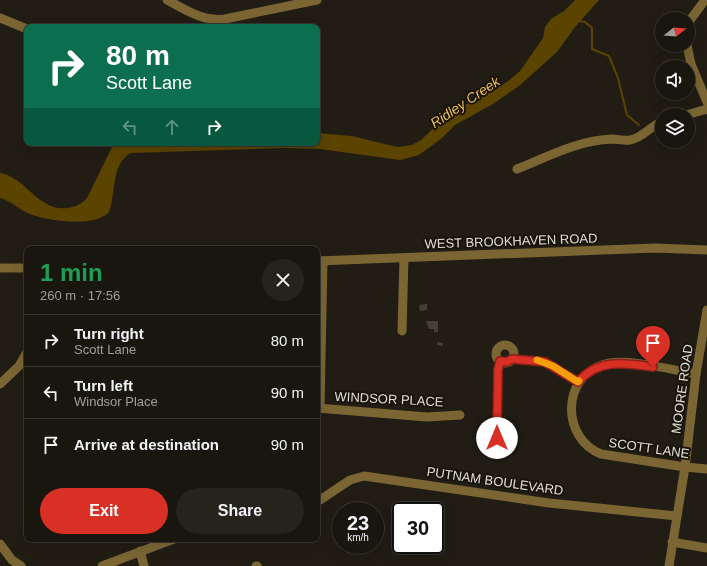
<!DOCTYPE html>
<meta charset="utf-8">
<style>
:root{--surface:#19160f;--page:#26231d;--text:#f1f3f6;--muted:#9f9f9e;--line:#37352f;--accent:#d93025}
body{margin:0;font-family:Arial,sans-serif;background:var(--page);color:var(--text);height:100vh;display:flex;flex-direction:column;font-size:15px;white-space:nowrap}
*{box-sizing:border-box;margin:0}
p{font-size:13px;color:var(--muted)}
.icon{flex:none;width:22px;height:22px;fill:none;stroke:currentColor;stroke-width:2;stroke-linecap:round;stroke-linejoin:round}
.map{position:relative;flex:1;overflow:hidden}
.side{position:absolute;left:24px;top:246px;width:296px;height:296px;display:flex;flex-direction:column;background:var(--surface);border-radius:8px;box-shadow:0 4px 16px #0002,0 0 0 1px var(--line)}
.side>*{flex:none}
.banner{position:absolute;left:24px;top:24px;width:296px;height:122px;border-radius:8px;box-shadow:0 4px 16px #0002,0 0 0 1px var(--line);background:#0b6e4f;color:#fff;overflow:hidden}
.needle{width:26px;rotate:73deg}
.fabs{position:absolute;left:655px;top:12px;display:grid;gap:8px}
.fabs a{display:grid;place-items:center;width:40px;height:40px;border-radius:50%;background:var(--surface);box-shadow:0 4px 16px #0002,0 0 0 1px var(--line);font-size:20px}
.speed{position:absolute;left:332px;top:502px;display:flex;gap:8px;font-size:20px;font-weight:700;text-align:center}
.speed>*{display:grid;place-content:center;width:52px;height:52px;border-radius:50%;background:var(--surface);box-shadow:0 4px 16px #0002,0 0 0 1px var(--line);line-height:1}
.speed small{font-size:10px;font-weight:400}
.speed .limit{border:2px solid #111;border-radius:6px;background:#fff;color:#111}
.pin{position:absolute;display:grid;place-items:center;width:34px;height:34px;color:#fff;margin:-41px -17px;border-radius:50% 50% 50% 0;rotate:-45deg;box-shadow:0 0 4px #0007}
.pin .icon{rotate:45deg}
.me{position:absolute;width:44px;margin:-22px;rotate:0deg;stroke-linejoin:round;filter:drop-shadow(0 0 3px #0008)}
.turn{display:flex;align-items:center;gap:14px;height:84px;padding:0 16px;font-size:18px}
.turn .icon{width:52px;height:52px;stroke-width:2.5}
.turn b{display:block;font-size:28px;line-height:34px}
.lanes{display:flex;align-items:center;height:38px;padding:0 16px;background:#0003;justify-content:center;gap:20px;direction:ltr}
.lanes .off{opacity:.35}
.round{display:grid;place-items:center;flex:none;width:42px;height:42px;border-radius:21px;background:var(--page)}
.headline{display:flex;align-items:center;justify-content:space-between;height:68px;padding:0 16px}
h1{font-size:24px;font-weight:600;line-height:30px;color:#1e9e55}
.primary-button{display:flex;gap:8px;margin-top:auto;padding:8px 16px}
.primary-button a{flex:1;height:46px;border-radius:24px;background:var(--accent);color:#fff;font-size:16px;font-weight:600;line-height:46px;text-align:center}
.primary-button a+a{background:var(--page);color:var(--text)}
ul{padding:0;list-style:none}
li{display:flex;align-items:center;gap:12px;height:52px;padding:0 16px;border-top:1px solid var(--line)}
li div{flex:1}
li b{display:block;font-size:15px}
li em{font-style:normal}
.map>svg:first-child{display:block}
.water{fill:#5b4300}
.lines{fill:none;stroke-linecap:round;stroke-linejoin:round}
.stream{stroke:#5b4300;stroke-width:2}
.building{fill:#454037}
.minor{stroke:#7b6533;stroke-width:9}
.route-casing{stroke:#8d1f18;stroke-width:10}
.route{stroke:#d93025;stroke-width:7}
.slow{stroke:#f59e0b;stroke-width:7}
.labels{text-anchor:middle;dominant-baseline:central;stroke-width:4;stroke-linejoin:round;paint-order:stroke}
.street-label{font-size:13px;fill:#e0ddd7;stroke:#18140b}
.water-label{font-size:14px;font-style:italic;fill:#ecbe54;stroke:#18140b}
</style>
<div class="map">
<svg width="707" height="566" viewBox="0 0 707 566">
<rect width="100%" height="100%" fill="#211d14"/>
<!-- water -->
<path class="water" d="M575,0H599L575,27L557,52L519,86L493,104L455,125L442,138L419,155L400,160L320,149L285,148L131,153C111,163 116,194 109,212C95,228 48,221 30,214C19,210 12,201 0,198V173C26,177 38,212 68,208C75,207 82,204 87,198L114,143H317V133L352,136L397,147L412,145L421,140L451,111L480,98L507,82L520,71L543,38L545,27L551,19L564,11Z"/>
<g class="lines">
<!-- stream -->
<path class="stream" d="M579,21L585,22L592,28V49L609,56L618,78L627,115L639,125"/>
</g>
<!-- building -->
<g class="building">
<path d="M427,304V310L420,311L419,305Z"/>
<path d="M426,321H438V332H434V329H429Z"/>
<path d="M437,342L443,343V346L437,345Z"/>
</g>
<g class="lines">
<!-- minor -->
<g class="minor">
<path d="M167,0C186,10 203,22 225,19L317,0"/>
<path d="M0,18L27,29"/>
<path d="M688,23L705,0"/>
<path d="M687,45L691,64L707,102"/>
<path d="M686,115L707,109"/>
<path d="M517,169C547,157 579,140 612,139C618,139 624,141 630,140C643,138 650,126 662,122"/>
<path d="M317,261L655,248L707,250"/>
<path d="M0,268H27"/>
<path d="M402,331L404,258"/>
<circle cx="505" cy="354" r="9"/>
<path d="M512,359L545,362L578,382"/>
<path d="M696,374C672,370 628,358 605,364C561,376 561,438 601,454L685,467L707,469"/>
<path d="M0,384L19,366L27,352"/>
<path d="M317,408L427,417L460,415"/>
<path d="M320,408L323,261"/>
<path d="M497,438L498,371L500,361"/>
<path d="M317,502L350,480L364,476L549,503L677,516"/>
<path d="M672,542L707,548"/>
<path d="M0,544L12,560L21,566"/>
<path d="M140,551L144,566"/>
<path d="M102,566L174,539"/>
<path d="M256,566H257"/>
<path d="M669,566L685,467L696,374L707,310"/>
</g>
</g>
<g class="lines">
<defs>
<path id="route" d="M497,438L498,370L500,361L507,362L512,359L545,362L578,382C598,358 625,363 653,367"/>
</defs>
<!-- route casing -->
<use href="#route" class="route-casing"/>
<!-- route -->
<use href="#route" class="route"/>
<!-- slow -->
<path class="slow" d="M537,360L553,366L578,382L579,381"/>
</g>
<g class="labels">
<!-- street labels -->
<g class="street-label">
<text transform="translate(511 241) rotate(-2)">WEST BROOKHAVEN ROAD</text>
<text transform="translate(682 389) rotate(-82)">MOORE ROAD</text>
<text transform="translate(389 399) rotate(3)">WINDSOR PLACE</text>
<text transform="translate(649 448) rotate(8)">SCOTT LANE</text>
<text transform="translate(495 481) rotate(8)">PUTNAM BOULEVARD</text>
</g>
<!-- water labels -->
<g class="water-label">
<text transform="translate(465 102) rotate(-34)">Ridley Creek</text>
</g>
</g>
</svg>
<div class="fabs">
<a><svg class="needle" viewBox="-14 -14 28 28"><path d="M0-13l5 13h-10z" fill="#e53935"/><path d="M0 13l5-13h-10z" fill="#9f9f9e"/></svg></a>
<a><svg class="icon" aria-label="sound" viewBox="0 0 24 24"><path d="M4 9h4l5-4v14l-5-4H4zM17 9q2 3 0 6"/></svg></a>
<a><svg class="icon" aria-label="layers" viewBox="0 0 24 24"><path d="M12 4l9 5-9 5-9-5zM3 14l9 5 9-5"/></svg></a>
</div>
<div class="speed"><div>23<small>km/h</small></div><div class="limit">30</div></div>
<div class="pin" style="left:653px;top:367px;background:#d93025"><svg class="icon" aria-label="arrive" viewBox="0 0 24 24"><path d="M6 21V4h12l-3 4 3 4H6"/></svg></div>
<svg class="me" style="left:497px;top:438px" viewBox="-20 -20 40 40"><circle r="19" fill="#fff"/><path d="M0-13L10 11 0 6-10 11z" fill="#d93025"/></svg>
<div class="banner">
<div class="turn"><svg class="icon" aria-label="right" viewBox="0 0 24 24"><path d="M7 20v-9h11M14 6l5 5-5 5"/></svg><div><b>80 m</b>Scott Lane</div></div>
<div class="lanes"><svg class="icon off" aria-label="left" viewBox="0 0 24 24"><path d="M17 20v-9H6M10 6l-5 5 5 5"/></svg><svg class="icon off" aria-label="ahead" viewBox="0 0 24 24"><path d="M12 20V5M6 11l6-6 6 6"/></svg><svg class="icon" aria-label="right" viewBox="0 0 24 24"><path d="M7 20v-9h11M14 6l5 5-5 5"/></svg></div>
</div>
<section class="side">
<div class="headline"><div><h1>1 min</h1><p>260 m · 17:56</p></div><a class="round"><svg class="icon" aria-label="close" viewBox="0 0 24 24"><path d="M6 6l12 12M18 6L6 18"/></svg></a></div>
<ul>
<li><svg class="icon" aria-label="right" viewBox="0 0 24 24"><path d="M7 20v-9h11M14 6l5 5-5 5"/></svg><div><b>Turn right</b><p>Scott Lane</p></div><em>80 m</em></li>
<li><svg class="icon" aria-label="left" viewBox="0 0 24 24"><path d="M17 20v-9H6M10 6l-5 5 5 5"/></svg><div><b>Turn left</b><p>Windsor Place</p></div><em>90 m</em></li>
<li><svg class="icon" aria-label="arrive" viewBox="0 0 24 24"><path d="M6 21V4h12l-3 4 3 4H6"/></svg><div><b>Arrive at destination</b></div><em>90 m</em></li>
</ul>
<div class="primary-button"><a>Exit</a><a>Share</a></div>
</section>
</div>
